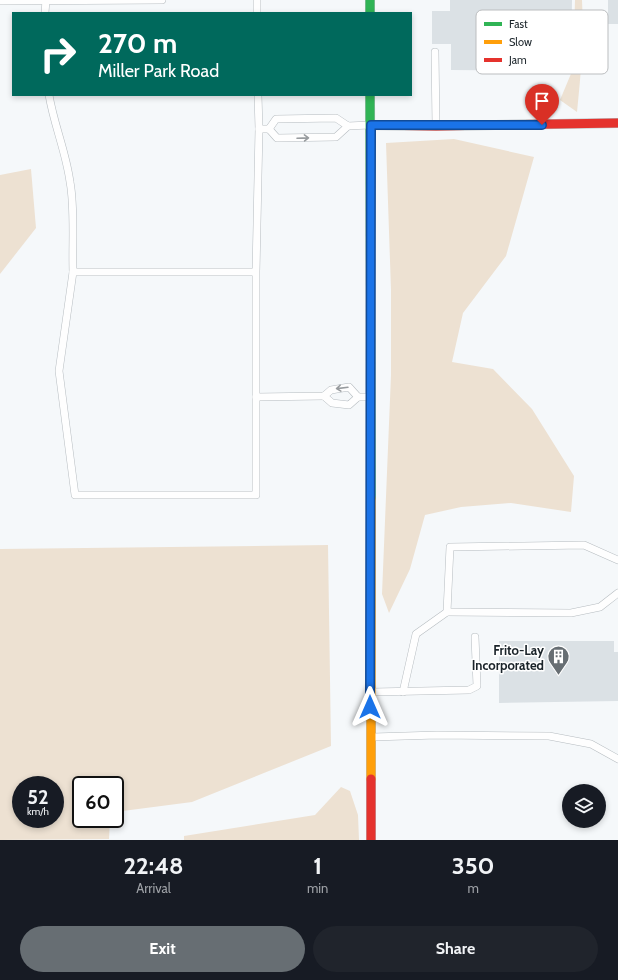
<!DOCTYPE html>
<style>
:root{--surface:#171b24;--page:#20242c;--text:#f1f3f6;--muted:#9ea1a6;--accent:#676e73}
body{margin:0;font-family:Cabin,sans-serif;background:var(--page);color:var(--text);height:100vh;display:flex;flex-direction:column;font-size:15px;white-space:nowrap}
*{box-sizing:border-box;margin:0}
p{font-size:13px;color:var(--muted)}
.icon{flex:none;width:22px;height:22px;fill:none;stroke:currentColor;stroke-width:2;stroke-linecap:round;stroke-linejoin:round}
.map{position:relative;height:840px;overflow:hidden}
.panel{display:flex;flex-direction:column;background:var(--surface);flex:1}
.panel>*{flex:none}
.top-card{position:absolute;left:12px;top:12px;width:400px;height:84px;border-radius:0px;box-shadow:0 2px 6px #0003;background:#00695c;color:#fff;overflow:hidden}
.controls{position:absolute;left:562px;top:784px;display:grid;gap:8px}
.controls a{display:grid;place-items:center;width:44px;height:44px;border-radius:50%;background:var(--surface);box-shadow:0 2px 6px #0003;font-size:20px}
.speed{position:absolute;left:12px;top:776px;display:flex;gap:8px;font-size:20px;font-weight:700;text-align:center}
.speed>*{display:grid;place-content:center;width:52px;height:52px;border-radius:50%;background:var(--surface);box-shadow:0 2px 6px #0003;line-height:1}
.speed small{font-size:10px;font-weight:400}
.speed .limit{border:2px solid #111;border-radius:6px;background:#fff;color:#111}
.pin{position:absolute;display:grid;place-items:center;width:34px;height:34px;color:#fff;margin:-41px -17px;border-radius:50% 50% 50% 0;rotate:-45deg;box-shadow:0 0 4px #0007}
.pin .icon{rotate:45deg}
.me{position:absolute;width:44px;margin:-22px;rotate:0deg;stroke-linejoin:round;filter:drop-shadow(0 0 3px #0008)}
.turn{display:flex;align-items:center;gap:14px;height:84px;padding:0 20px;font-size:18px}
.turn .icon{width:52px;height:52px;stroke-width:2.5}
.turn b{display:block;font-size:28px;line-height:34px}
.eta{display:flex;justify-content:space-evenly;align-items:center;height:68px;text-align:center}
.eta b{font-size:24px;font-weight:700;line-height:28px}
.action{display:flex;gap:8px;margin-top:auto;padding:8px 20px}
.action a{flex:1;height:46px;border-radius:24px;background:var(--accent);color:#fff;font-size:16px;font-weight:700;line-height:46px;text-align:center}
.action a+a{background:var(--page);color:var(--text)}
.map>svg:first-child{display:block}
.green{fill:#ede1d2;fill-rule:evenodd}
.building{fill:#dbe1e5}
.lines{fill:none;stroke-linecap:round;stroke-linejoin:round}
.lane-casing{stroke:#b6bcc0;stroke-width:8}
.fast-casing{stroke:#b6bcc0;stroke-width:10}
.slow-casing{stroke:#b6bcc0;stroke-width:10}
.jam-casing{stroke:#b6bcc0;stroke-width:10}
.lane{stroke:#fefefe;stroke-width:7}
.fast{stroke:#30b455;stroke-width:9}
.slow{stroke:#ff9f0a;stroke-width:9}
.jam{stroke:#e5322d;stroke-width:9}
.oneway{stroke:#989c9f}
.route-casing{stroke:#114b97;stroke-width:10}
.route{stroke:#1a73e8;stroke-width:7}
.labels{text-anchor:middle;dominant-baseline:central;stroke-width:3;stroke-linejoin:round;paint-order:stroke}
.poi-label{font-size:13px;font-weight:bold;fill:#1b242a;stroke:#fff;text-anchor:end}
.key{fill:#fff;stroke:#bbbdbf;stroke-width:1}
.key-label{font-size:11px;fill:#1b242a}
</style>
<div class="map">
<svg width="618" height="840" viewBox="0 0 618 840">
<rect width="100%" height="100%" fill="#f5f8fa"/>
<!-- green -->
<g class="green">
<path d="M575,0H582C584,38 581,74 577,112L560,100L573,69Z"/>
<path d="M454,139L534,157L506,256L463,313L452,362L493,369L532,409L574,476L571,512L511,503L461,507L425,515L410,569L389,613L382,594L391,375V290L386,143Z"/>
<path d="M31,169L36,228L0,274V175Z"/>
<path d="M328,545L331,746L192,802L115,812V785H81V819H110L109,839L0,840V549ZM21,785H55V819H21Z"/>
<path d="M341,787L350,791L358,815L359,840H184V836L315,815Z"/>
</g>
<!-- building -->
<g class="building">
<path d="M450,0H572L571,71L451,70V44H432V11H450Z"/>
<rect x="608" y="0" width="10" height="24"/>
<path d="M499,641H614V652H618V701L499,703Z"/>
</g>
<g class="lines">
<defs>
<g id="lane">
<path d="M257,0V13"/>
<path d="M0,1L162,0"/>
<path d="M45,13L46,0"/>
<path d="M435,52L436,126"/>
<path d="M49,95C54,125 66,152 70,182C75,208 72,244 73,272"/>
<path d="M258,95L259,129"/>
<path d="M269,129L276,119L336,118L348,126L369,125"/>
<path d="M269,129L277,138L336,137L348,126"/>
<path d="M256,272H73L59,371L75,495H256V272L259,129H269"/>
<path d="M324,396L332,403L349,405L358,397"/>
<path d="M256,397L324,396L331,390L349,387L358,397H369"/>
<path d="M447,612L571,613L600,607L618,593"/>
<path d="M373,692L469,690L477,686L475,637"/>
<path d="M403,692L416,634L447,612L450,547L584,545L618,560"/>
<path d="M373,737L437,735L549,736L591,744L618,759"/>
</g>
<g id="fast">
<path d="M370,0V13"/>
<path d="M370,95L371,498"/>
</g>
<path id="slow" d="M371,498V779"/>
<g id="jam">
<path d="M371,125L436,126L618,123"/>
<path d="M371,779V840"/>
</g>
</defs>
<!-- lane casing -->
<use href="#lane" class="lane-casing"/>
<!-- fast casing -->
<use href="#fast" class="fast-casing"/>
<!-- slow casing -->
<use href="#slow" class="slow-casing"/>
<!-- jam casing -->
<use href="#jam" class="jam-casing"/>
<!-- lane -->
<use href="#lane" class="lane"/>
<!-- fast -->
<use href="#fast" class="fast"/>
<!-- slow -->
<use href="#slow" class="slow"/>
<!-- jam -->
<use href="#jam" class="jam"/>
</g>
<!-- one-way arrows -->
<defs><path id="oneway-shaft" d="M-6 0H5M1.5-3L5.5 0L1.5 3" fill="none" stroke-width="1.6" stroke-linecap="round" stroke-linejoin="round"/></defs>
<g class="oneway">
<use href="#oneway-shaft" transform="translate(303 138) rotate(-2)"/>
<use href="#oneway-shaft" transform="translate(342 388) rotate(173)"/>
</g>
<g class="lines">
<defs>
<path id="route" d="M370,707L371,125H542"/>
</defs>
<!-- route casing -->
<use href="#route" class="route-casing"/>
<!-- route -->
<use href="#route" class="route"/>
</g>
<!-- icons -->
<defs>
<symbol id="building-pin" viewBox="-11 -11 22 30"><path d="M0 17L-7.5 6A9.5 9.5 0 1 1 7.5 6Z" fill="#676e73" stroke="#fff"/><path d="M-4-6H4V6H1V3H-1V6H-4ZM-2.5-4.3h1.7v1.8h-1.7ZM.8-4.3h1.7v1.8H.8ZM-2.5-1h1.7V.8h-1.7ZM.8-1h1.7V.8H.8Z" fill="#fff"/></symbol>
</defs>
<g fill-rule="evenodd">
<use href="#building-pin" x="546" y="644" width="25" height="34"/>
</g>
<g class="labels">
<!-- poi labels -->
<g class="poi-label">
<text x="544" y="650">Frito-Lay<tspan x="544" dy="15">Incorporated</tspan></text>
</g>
</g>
<!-- legend -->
<rect x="476" y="10" width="132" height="64" rx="6" class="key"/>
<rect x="484" y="22" width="18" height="4" fill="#30b455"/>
<rect x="484" y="40" width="18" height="4" fill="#ff9f0a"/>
<rect x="484" y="58" width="18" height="4" fill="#e5322d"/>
<g class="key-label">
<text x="509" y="28">Fast</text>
<text x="509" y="46">Slow</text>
<text x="509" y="64">Jam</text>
</g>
</svg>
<div class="controls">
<a><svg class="icon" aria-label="layers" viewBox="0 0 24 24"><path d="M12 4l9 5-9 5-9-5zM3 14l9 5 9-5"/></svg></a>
</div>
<div class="speed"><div>52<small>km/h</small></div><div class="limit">60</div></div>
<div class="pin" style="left:542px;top:125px;background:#d93025"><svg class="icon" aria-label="arrive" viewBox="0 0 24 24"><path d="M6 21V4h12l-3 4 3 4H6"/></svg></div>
<svg class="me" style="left:370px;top:707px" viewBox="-20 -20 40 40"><path d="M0-17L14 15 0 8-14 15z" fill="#1a73e8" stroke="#fff" stroke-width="4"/></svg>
<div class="top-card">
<div class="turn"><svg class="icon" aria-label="right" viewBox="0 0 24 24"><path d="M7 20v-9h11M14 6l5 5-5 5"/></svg><div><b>270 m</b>Miller Park Road</div></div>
</div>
</div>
<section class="panel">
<div class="eta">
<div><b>22:48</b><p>Arrival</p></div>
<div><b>1</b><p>min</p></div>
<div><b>350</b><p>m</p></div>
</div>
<div class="action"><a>Exit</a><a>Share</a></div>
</section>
